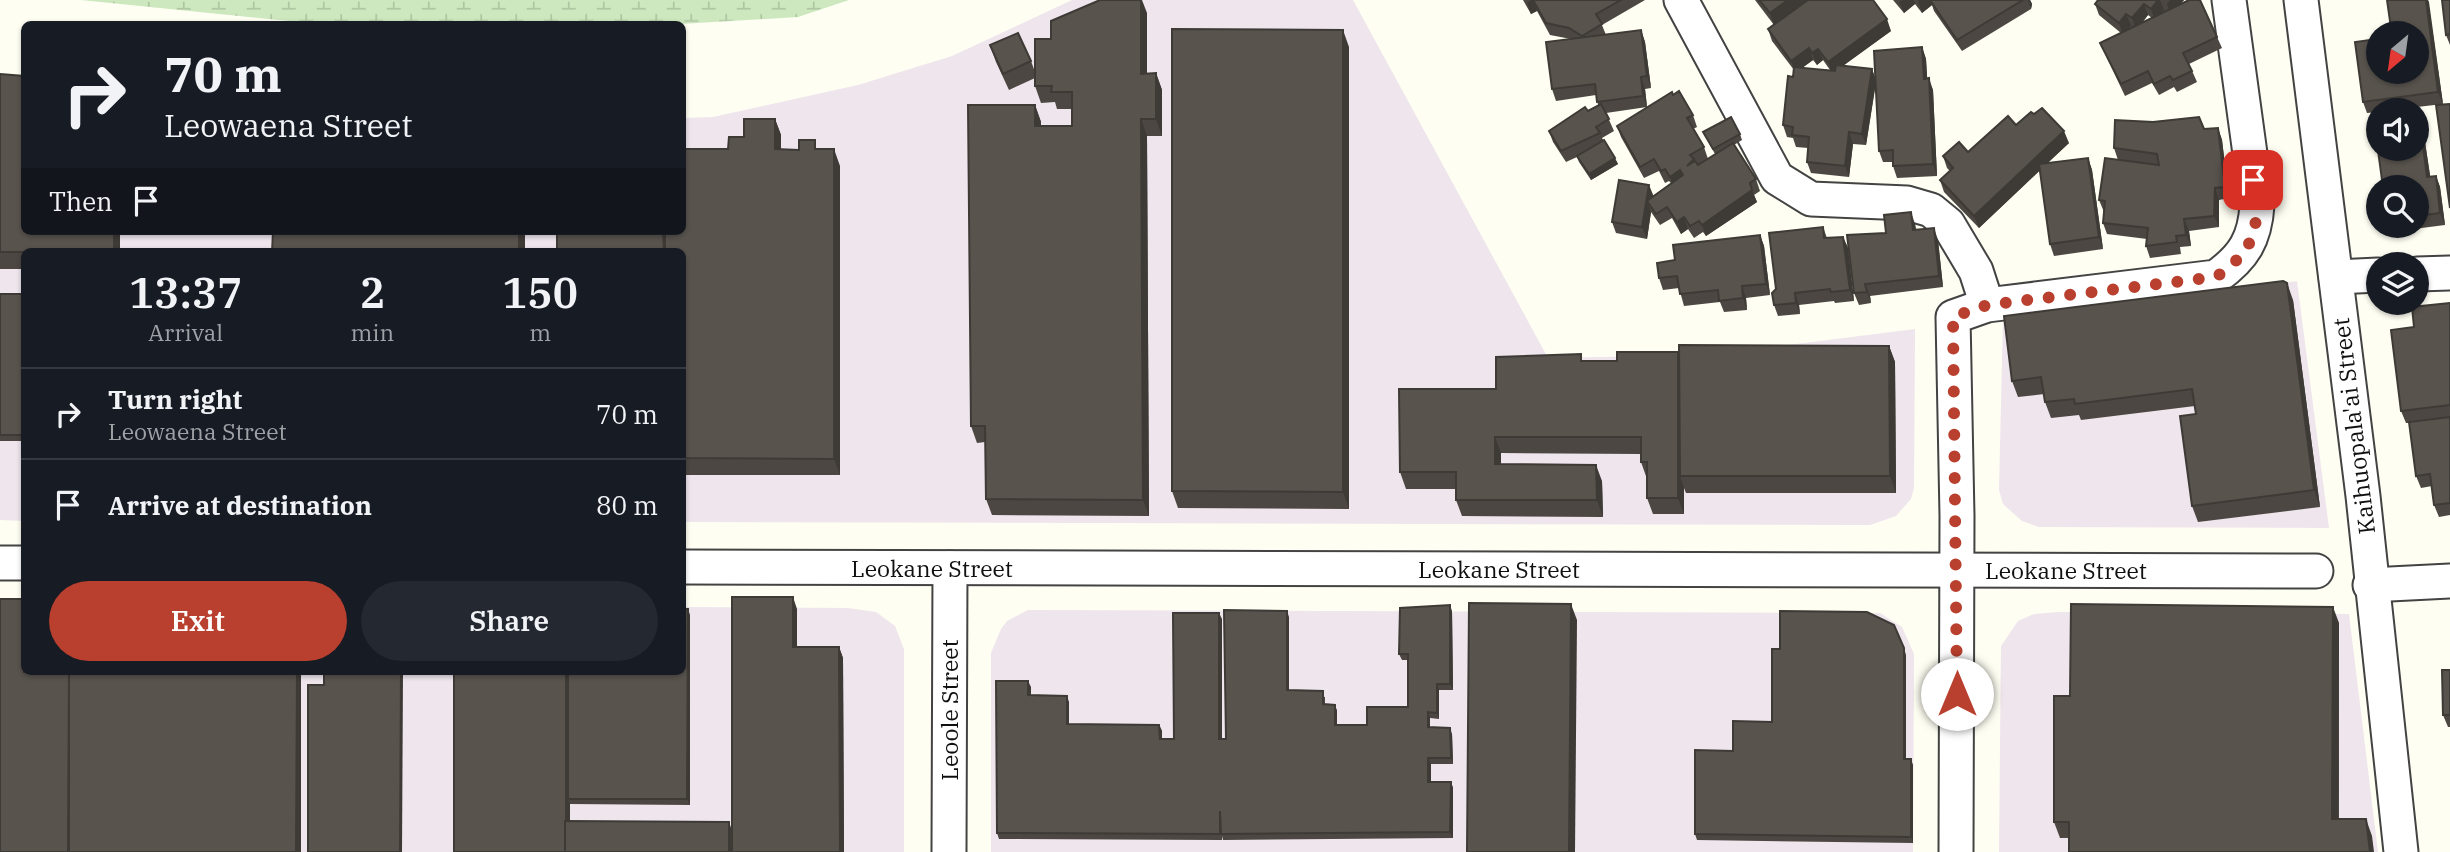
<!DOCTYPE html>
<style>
:root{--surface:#171b24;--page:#242831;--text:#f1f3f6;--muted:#9ea1a6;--line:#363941;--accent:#b93f2e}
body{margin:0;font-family:"IBM Plex Serif",serif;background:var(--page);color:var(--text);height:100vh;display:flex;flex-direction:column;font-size:26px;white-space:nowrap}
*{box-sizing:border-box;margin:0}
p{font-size:23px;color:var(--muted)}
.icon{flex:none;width:38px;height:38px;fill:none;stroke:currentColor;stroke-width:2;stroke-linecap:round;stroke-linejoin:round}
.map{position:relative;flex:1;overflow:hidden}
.sheet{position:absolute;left:21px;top:248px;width:665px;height:427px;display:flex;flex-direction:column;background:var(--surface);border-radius:10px;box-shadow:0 2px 5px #0004}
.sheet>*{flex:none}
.guide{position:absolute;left:21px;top:21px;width:665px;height:214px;border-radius:10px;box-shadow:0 2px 5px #0004;background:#171b24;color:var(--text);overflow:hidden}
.needle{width:46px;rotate:209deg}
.tools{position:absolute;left:2366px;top:21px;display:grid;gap:14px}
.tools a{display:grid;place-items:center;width:63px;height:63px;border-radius:50%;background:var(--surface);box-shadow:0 2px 5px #0004;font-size:35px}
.pin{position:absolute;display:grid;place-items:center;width:60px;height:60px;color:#fff;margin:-30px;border-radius:14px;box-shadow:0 4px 10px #0006}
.me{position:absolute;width:77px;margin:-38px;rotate:0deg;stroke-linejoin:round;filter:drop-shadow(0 0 5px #0008)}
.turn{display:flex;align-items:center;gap:24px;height:147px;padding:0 28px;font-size:32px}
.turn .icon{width:91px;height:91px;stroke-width:2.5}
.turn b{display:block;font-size:49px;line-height:60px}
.then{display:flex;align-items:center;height:66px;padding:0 28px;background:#0003;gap:14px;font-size:26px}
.eta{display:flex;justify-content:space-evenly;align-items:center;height:119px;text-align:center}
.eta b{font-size:42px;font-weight:600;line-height:49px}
.primary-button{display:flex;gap:14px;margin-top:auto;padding:14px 28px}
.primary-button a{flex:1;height:80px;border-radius:42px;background:var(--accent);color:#fff;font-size:28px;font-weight:600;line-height:80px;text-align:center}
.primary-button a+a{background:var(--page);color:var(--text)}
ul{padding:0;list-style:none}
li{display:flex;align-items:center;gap:21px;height:91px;padding:0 28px;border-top:2px solid var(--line)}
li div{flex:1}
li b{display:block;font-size:26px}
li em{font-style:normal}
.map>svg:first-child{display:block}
.industrial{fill:#eee5ed}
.wetland{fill:url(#wetland-marsh)}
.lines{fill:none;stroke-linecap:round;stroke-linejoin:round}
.minor-casing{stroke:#434343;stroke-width:37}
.minor{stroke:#fff;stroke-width:33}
.wall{fill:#4c4742;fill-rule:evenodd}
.shaded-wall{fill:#3e3a36}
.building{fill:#58534d;stroke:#3e3a36;stroke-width:2}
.route{stroke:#b93f2e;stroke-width:12;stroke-dasharray:0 21.6}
.labels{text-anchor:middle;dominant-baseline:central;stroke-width:7;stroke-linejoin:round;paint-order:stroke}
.street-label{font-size:23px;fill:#101010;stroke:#fff}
</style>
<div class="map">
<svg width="2450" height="852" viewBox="0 0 2450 852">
<defs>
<pattern id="wetland-marsh" width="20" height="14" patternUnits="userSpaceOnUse" patternTransform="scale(1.75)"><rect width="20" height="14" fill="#cde8be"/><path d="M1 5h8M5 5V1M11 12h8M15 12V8" fill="none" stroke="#afc6a2"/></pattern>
</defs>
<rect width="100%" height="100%" fill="#fefef3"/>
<!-- industrial -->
<g class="industrial">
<path d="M1072,0H1353L1548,358L1707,355L1915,329L1914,488L1911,499L1896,516L1870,525L683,522L682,252H24V521L0,520V73L24,76V231H682L683,118L713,117L858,85L952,56Z"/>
<path d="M2297,281L2329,528L2039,527L2022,521L2003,504L1999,490L2003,318Z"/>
<path d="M0,604L24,672H682L683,607L848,608L876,612L895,626L904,649V852H0Z"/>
<path d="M1028,610L1880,613L1902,627L1914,654L1913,852H991V653L1001,629L1007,621Z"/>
<path d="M2058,612L2349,614L2378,852H1999L2001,646L2018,621L2034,614Z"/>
</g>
<!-- wetland -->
<path class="wetland" d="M81,0H849L798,17L680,24H319Z"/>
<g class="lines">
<defs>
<g id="minor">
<path d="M1681,0L1777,178L1811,199L1907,203L1931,210L1948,224L1976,271L1987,305"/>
<path d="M2301,0L2363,496L2401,852"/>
<path d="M2417,274L2450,273"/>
<path d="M2336,277L2378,275"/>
<path d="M0,563H24"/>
<path d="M682,567L2316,571"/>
<path d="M2370,585L2450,581"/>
<path d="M949,852L950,568"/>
<path d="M1956,852L1957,516L1953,317L1987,305L2216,277C2244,257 2255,239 2257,205L2229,0"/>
</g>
</defs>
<!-- minor casing -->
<use href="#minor" class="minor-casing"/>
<!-- minor -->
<use href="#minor" class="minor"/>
</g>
<!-- wall -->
<g class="wall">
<path d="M1523,0H1645L1602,25L1606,35L1641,30L1645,42L1651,88L1645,89L1647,107L1673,95L1693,115L1697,127L1693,129L1704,147L1708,159L1715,154L1703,132L1740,134L1742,140L1734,145L1756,179L1760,191L1754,195L1757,202L1706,236L1703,232L1694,238L1688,229L1681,234L1672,218L1660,225L1651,212L1647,239L1616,233L1612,222L1653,196L1671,183L1669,181L1665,183L1659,171L1644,178L1621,137L1617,126L1647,107L1606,113L1614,131L1602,138L1618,164L1591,180L1579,162L1577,157L1566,162L1553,142L1549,131L1598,105L1596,95L1556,101L1552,89L1571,39L1550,35L1537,11L1531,14Z"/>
<path d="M1755,0H1808L1891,31L1842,66L1872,69L1876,80L1922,47L1926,59L1927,79L1933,90L1937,176L1897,178L1893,166V162H1883L1879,151L1876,83L1866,145L1853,144L1849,177L1811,173L1807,162L1808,148L1796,147L1793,138L1787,137L1783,125L1794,70L1772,41L1768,29L1774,25ZM1813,60L1817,65L1823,60L1830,70L1802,68Z"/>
<path d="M1893,0H2030L2032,4L2031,9L1962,51L1934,11L1932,5L1922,13L1915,4L1904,13Z"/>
<path d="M2098,0H2184L2180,4L2217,37L2222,48L2189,64L2197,82L2177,92L2174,87L2159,95L2152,83L2125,96L2105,54L2100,43L2121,33L2099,15L2095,4ZM2148,15L2152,18L2142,23Z"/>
<path d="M2387,0H2428L2443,104L2391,110H2378V112L2367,113L2363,102L2378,72L2391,28Z"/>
<path d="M2450,0V45L2446,35Z"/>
<path d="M1147,13V73H1156L1162,90V136H1147L1149,516L992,515L986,499L985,442L977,443L971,426L1035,105L1041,122V126H1072V109H1057L1055,102L1041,103L1035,86V78L1009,90L996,62L990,45L1031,61L1035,72L1051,39Z"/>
<path d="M1349,47V509L1178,508L1172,491Z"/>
<path d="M0,74L24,252V269H0Z"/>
<path d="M775,119L781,135V150L818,149L840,166V475H682V231L728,149L744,137Z"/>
<path d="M2016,125L2069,143L2047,163L2088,158L2092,170L2103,249L2054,256L2050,244L2040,170L1979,228L1944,192L1940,180L1950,171L1947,168L1943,156L1968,152Z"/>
<path d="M2218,128L2222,140L2229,198L2219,200V227L2189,231L2191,246L2180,247L2181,254L2150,258L2146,246L2147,239L2107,234L2103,223L2104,212L2099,200L2118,160L2114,148L2204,129Z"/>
<path d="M2425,142L2430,176H2436L2440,187L2445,225L2406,230L2405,226H2417V187Z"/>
<path d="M1915,224L1916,230L1938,240L1943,287L1870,296L1871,303L1859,305L1854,293L1886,233Z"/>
<path d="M1823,227L1827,238L1843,237L1848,248L1854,301L1835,303L1834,301L1799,305L1800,314L1778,316L1774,305Z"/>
<path d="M1760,235L1764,246L1770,295L1746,298L1747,310L1724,312L1720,302L1684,306L1679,288L1663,290L1659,278L1675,260Z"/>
<rect x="0" y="294" width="24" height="147"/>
<path d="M2293,300L2320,507L2198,522L2192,506L2196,414L2195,406L2081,420L2079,415L2051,418L2045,402L2044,394L2018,397L2012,381Z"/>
<path d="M2450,304V515L2439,517L2434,505L2432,486L2421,488L2416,476L2409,423H2406L2401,411L2414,327Z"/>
<path d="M1889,346L1895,362L1896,493H1686L1684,488V514H1653L1647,498V479L1641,462V454L1501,453V464L1602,481L1603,517L1462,516L1456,500V489H1406L1400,472L1496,389L1584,361H1617L1680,356Z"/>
<path d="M797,609V647H839L843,658L844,852H454L690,615V805L570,804V821L732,831Z"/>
<path d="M1452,611L1453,690H1439V719L1430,718V727L1452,734L1453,764H1431V782H1451L1453,788V838L1223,840L1222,836V840L999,839L997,833L1031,687V695L1069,702V724L1159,725L1162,731V739H1174L1222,619V739H1226L1289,617V690L1325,697V704L1335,705L1337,711V725H1367L1408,707V660H1402L1399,654Z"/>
<path d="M2339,623V819L2372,836L2060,838L2054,822L2070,696Z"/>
<path d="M1906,655V759L1913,765V843L1697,840L1695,834L1772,722Z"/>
<path d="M2450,670V727H2448L2443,715Z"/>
</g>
<!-- shaded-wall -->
<g class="shaded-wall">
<path d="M1141,0H1142L1147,13V90L1141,74Z"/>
<path d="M1531,0H1533L1537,11L1531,14L1527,3Z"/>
<path d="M1788,0H1808L1774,25L1770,13Z"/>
<path d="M1902,0H1914L1915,4L1904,13L1899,2Z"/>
<path d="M1919,0H1930L1932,5L1922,13L1918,1Z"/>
<path d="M2028,0H2030L2032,4L2031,9Z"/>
<path d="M2158,0H2160L2164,10L2155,20L2151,9Z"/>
<path d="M2170,0H2184L2171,15L2167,4Z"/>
<path d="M2426,0H2428L2429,2L2443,104L2438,92Z"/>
<path d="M2144,4L2148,15L2136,30L2132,18Z"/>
<path d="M2126,14L2131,25L2123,35L2119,23Z"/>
<path d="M1887,19L1891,31L1832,74L1828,62Z"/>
<path d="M1343,30L1349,47V509L1343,492Z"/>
<path d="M1641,30L1645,42L1651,88L1647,76Z"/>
<path d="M1922,47L1926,59L1928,91L1924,79Z"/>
<path d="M1809,48L1813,60L1795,73L1791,61Z"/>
<path d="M1818,49L1823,60L1817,65L1812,53Z"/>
<path d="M1872,69L1876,81L1866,145L1862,134Z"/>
<path d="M1156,73L1162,90V136L1156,119Z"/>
<path d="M1641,77L1645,89L1647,107L1643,96Z"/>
<path d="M1929,78L1933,90L1937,176L1933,164Z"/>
<path d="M1035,105L1041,122V142L1035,126Z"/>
<path d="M775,119L781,135V166L775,149Z"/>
<path d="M1141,119L1147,136L1149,516L1143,500Z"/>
<path d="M2218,128L2222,140L2229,198L2225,187Z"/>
<path d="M2064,131L2069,143L1979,228L1974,216Z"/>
<path d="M2421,131L2425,142L2432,188L2427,177Z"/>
<path d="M1849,132L1853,144L1849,177L1845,166Z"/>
<path d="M834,149L840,166V475L834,459Z"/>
<path d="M1615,158L1618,164L1591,180L1589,174Z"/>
<path d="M2088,158L2092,170L2103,249L2099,237Z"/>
<path d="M1680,170L1684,182L1674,189L1670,177Z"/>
<path d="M2436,176L2440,187L2445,225L2440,213Z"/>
<path d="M1649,185L1654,197L1647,201L1651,212L1647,239L1642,227Z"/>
<path d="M2215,188L2219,200V227L2214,216Z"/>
<path d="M1752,190L1757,202L1706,236L1702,225Z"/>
<path d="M1911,212L1915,224L1918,242L1913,230Z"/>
<path d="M1684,217L1688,229L1681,234L1677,222Z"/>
<path d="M2184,219L2189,231L2191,246L2186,235Z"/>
<path d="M1934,228L1938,240L1943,287L1939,276Z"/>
<rect x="114" y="231" width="6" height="21"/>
<rect x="519" y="231" width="6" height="21"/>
<path d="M1760,235L1764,246L1770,295L1766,284Z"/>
<path d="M1843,237L1848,248L1854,301L1850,290Z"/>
<path d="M2287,283L2293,300L2320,507L2314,490Z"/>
<path d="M1865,284L1870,296L1871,303L1867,292Z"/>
<path d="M1742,286L1746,298L1747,310L1743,298Z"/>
<path d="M1795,293L1799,305L1800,314L1796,303Z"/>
<path d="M1889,346L1895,362L1896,493L1890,476Z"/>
<path d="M1678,352L1684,368L1680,476L1684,488V514L1678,498Z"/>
<path d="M1495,437L1501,453V481L1495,464Z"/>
<path d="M1596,465L1602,481L1603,517L1597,500Z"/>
<path d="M793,597L797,609V658L793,647Z"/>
<path d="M1571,604L1577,620L1575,852H1569Z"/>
<path d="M1450,605L1452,611L1453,690L1450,684Z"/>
<path d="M2333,607L2339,623L2338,835L2332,819Z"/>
<path d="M688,609L690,615V805L687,799Z"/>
<path d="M1287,611L1289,617V696L1287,690Z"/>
<path d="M1219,613L1222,619V745L1219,739Z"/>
<path d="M839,647L843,658L844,852H840Z"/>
<path d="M1904,648L1906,655V765L1904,759Z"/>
<path d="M297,672H301V852H296Z"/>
<path d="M401,672H403L402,852H400Z"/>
<path d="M566,672H570L568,799L570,804V852H566Z"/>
<path d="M1028,681L1031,687V702L1028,695Z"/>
<path d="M1437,684L1439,690V719L1437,713Z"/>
<path d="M1067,696L1069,702V730L1067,724Z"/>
<path d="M1335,705L1337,711V732L1335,725Z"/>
<path d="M1428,712L1430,718V733L1428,727Z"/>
<path d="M1159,725L1162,731V745L1160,739Z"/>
<path d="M1450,728L1452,734L1453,764L1451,758Z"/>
<path d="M1428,758L1431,764V788L1428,782Z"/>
<path d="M1911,759L1913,765V843L1911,837Z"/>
<path d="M1451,782L1453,788V838L1450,832Z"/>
<path d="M2366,819L2372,836L2374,852H2370Z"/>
<path d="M729,822L735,839V852H729Z"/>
</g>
<!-- building -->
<g class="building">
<path d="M1100,0H1141V74L1156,73V119H1141L1143,500L986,499L985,426H971L968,105H1035V126H1072V92H1051L1052,86H1035V39H1051V21Z"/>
<path d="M1533,0H1621L1596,14L1602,24L1582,36L1569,28L1546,23Z"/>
<path d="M1759,0H1788L1770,13Z"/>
<path d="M1808,0H1873L1887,19L1828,62L1818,49L1812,53L1809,48L1791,61L1768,29Z"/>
<path d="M1930,0H2023L1957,40Z"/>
<path d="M2098,0H2158L2151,9L2144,4L2132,18L2126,14L2119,23L2095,4Z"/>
<path d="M2189,0H2200L2217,37L2183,53L2192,71L2173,80L2170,76L2154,84L2148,71L2121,84L2100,43Z"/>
<path d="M2387,0H2426L2438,92L2363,102L2355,42L2378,39V72H2417V33H2386L2385,29L2391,28Z"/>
<path d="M2442,0H2450V34L2446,35Z"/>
<path d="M1172,29L1343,30V492L1172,491Z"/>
<path d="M1641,30L1647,76L1641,77L1643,96L1597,102L1595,84L1552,89L1546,42Z"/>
<path d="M1018,33L1031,61L1003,74L990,45Z"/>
<path d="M1922,47L1924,79L1929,78L1933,164L1893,166V150L1879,151L1874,51Z"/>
<path d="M1836,65L1872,69L1862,134L1849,132L1845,166L1807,162L1809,137L1792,135L1793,127L1783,125L1788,76L1793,77L1794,67L1835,71Z"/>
<path d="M0,74L24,76V231H114V252H0Z"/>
<path d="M1679,91L1693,115L1687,118L1704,147L1690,155L1694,159L1687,166L1695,161L1698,165L1733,143L1756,179L1750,183L1752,190L1702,225L1699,221L1690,226L1684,217L1677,222L1667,207L1656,214L1647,201L1683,175L1680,170L1670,177L1665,169L1661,171L1654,159L1640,167L1617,126L1672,92L1673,95Z"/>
<path d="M1601,104L1609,119L1596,127L1600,133L1561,151L1549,131L1585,107L1588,111Z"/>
<path d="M2450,104V208L2436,105Z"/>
<path d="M2042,108L2064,131L1974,216L1940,180L1953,168L1943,156L1959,142L1968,152L2008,116L2016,125L2031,112L2034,114Z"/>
<path d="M1731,117L1740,134L1713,149L1703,132Z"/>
<path d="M2199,117L2204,129L2218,128L2225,187L2215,188L2214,216L2184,219L2186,235L2176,236L2177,242L2146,246L2148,228L2103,223L2105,201L2099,200L2105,158L2159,165L2157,154L2114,148L2115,120L2153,122Z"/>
<path d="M744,119H775V149L799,150V140H815V149H834V459L682,458V252H665V231H682V149H728L729,137H744Z"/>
<path d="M2417,131H2421L2427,177L2436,176L2440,213L2417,216V187H2383L2376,136H2378V149H2417Z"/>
<path d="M1604,140L1615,158L1589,174L1577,156Z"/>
<path d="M2088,158L2099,237L2050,244L2039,164Z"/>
<path d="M1619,180L1649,185L1642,227L1612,222Z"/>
<path d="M1911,212L1913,230L1934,228L1939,276L1865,284L1867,292L1854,293L1847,235L1886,233L1884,215Z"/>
<path d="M1823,227L1824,238L1843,237L1850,290L1831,292L1830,289L1795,293L1796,303L1774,305L1772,293L1776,289L1769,233Z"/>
<path d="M273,231H519V252H272Z"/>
<path d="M557,231H663L664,252H557Z"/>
<path d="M1760,235L1766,284L1742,286L1743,298L1719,301L1718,290L1680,294L1677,276L1659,278L1657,263L1675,260L1673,245Z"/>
<path d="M2283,281L2287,283L2314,490L2192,506L2180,416L2196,414L2192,389L2075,404L2074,399L2045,402L2041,377L2012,381L2004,316Z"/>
<rect x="0" y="294" width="24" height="141"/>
<path d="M2450,303V405L2401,411L2391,330L2414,327L2412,307Z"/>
<path d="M1679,345L1889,346L1890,476H1680Z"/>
<path d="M1617,352H1678V498H1647V462H1641V437H1495V464L1596,465L1597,500H1456V472H1400L1399,389H1496V357L1581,354V361H1617Z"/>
<path d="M2450,417V503L2434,505L2430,474L2416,476L2409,422Z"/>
<path d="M732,597H793V647H839L840,852H732Z"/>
<path d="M0,599H24V672H69L68,852H0Z"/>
<path d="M1469,603L1571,604L1569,852H1467Z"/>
<path d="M2071,604L2333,607L2332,819H2366L2370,852H2069V822H2054V696H2070Z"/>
<path d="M1450,605V684H1437V713L1428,712V727L1450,728L1451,758H1428V782H1451L1450,832L1221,834L1220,811V834L997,833L996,681H1028V695L1067,696V724L1159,725L1160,739H1174L1173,613H1219V739H1226L1224,610L1287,611V690L1323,691V704L1335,705V725H1367V707H1408V654H1399L1400,608Z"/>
<path d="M682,609H688L687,799H568V672H682Z"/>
<path d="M1780,611L1867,612L1894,625L1904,648V759H1911V837L1695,834V750L1733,751V721L1772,722V649H1780Z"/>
<path d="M2442,670H2450V715H2443Z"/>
<path d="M69,672H297L296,852H69Z"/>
<path d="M324,672H401L400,852H308V685H324Z"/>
<path d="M454,672H566V821H565V852H454Z"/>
<path d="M565,821L729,822V852H565Z"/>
</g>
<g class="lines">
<!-- route -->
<path class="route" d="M1957,694L1953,317L1987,305L2216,277C2256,249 2261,227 2253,180"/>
</g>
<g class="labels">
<!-- street labels -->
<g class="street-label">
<text transform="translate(2353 426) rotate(-97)">Kaihuopala'ai Street</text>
<text x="932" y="568">Leokane Street</text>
<text x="1499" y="569">Leokane Street</text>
<text x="2066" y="570">Leokane Street</text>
<text transform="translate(949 710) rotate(-90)">Leoole Street</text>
</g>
</g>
</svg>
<div class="tools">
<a><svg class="needle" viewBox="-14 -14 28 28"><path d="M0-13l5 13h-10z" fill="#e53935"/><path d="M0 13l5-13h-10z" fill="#9ea1a6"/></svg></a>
<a><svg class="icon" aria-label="sound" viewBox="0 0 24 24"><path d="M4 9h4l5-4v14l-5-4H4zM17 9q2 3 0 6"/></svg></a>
<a><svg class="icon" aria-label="search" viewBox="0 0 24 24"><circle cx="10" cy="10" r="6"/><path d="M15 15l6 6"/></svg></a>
<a><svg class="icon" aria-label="layers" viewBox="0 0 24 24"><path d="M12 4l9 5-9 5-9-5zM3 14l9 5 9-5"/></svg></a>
</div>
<div class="pin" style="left:2253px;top:180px;background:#d93025"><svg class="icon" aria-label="arrive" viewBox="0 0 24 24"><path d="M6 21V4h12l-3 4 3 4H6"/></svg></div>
<svg class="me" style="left:1957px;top:694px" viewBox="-20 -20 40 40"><circle r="19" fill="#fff"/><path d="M0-13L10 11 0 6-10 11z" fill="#b93f2e"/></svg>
<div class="guide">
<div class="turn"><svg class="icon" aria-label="right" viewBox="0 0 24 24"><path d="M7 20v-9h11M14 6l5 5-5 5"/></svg><div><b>70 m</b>Leowaena Street</div></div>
<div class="then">Then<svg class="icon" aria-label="arrive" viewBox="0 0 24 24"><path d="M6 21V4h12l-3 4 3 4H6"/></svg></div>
</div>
<section class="sheet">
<div class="eta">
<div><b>13:37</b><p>Arrival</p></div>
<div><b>2</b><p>min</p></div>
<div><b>150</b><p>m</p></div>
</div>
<ul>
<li><svg class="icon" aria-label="right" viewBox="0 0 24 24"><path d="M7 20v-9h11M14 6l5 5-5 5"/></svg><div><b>Turn right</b><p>Leowaena Street</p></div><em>70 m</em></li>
<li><svg class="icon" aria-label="arrive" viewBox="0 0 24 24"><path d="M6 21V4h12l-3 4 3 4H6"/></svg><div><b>Arrive at destination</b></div><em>80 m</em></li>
</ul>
<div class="primary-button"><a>Exit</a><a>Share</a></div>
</section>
</div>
